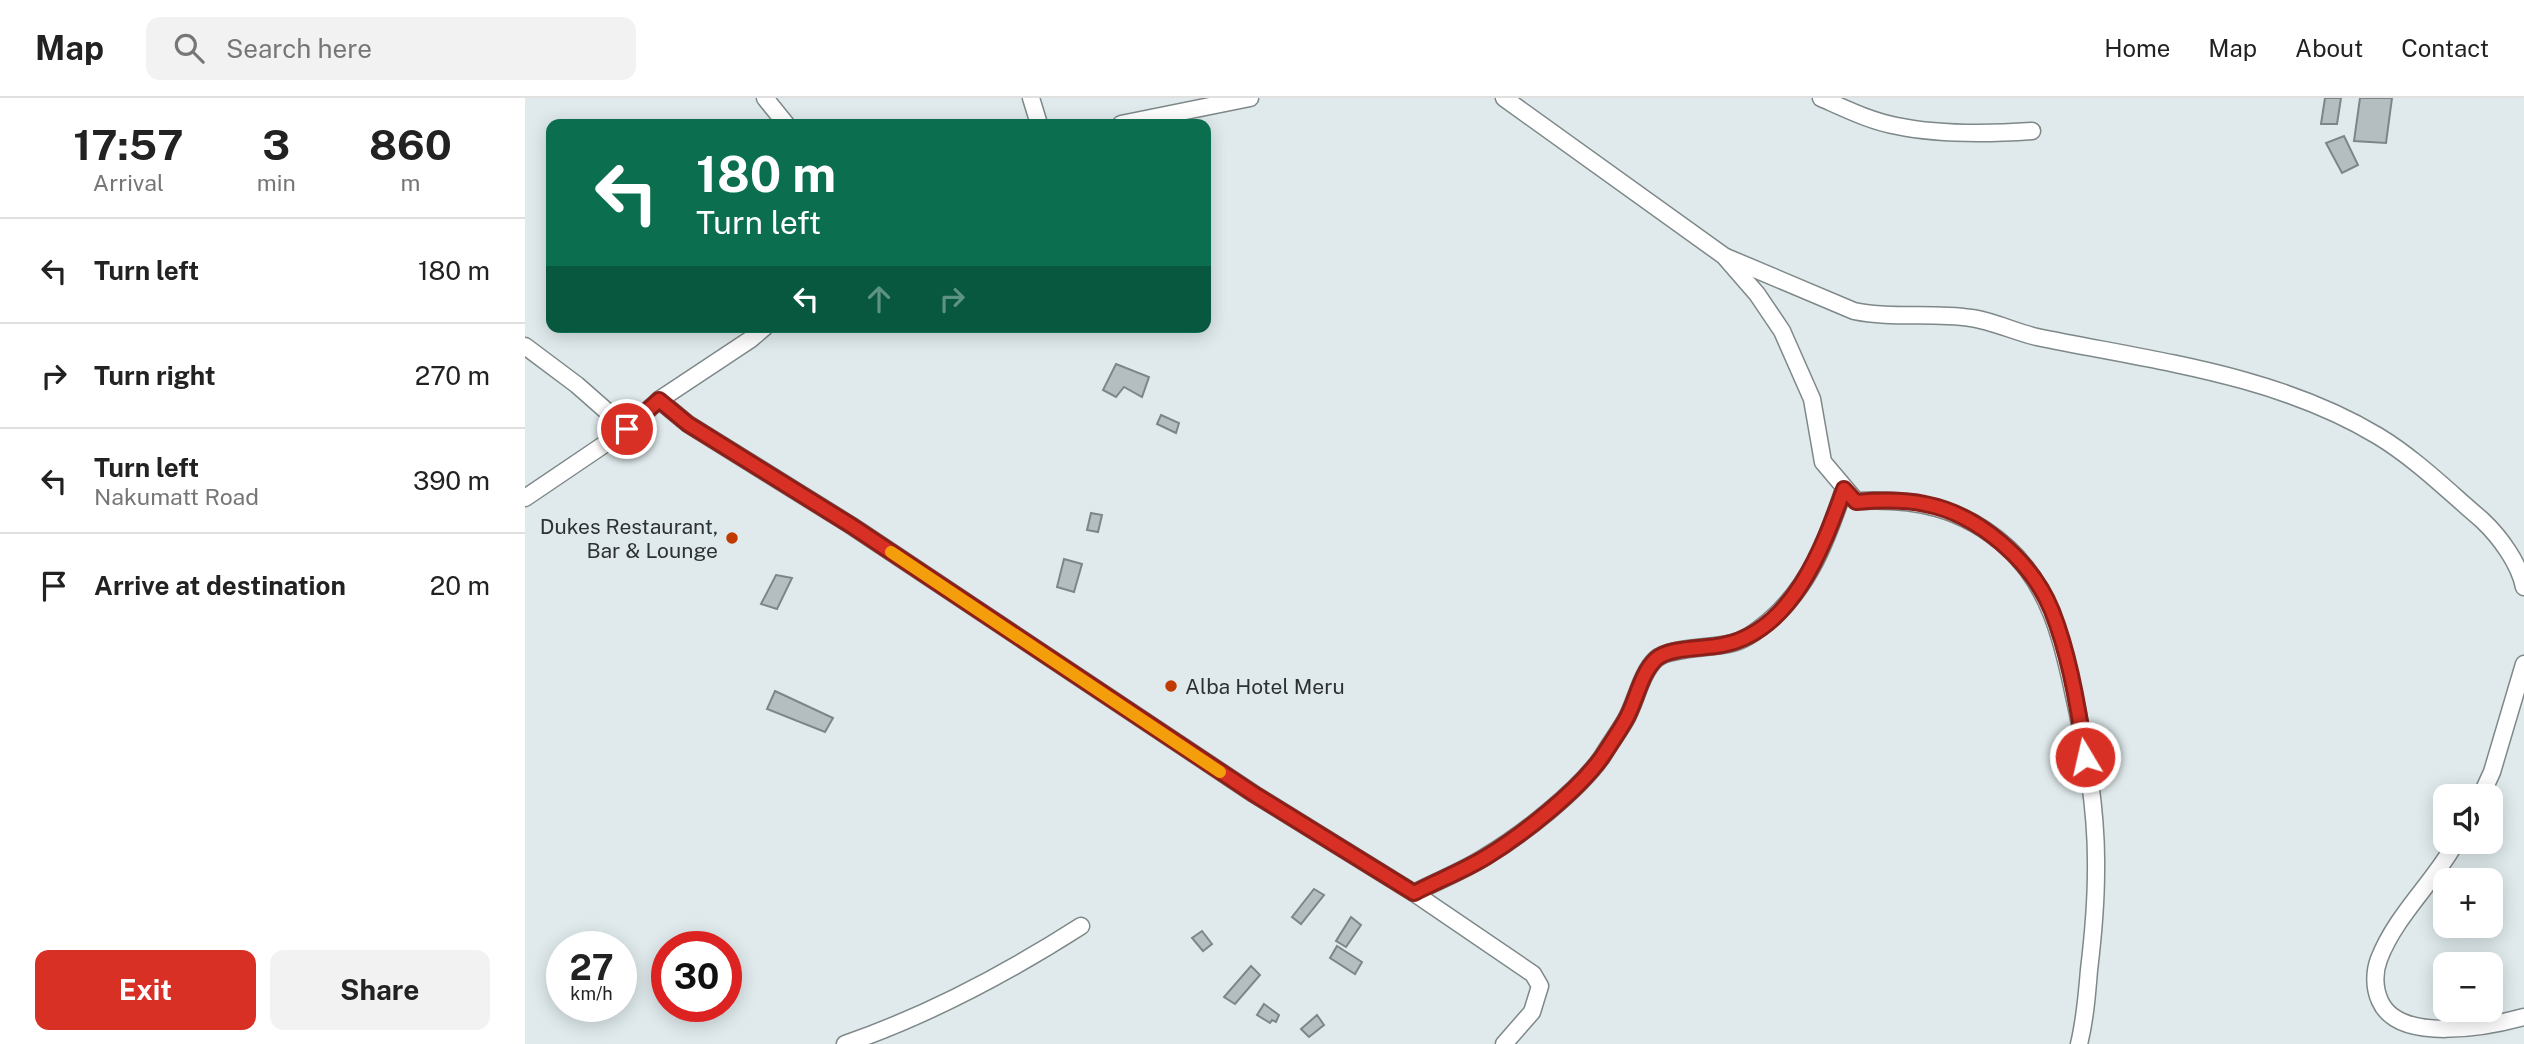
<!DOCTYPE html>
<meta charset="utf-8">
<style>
:root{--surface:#fff;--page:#f2f2f2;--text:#222;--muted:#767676;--line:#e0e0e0;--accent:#d93025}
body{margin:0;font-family:"Public Sans",sans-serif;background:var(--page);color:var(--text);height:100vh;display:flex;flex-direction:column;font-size:26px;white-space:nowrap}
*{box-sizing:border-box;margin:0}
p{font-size:23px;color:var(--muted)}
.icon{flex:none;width:38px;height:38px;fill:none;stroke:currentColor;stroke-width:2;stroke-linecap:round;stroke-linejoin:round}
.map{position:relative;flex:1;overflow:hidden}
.side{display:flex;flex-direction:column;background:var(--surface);width:525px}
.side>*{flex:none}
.top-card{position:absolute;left:21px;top:21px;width:665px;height:214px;border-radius:14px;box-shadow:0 4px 18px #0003;background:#0b6e4f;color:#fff;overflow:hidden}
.controls{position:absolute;left:1908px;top:686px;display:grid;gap:14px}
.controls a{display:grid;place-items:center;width:70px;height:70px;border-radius:14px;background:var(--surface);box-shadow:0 4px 18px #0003;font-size:35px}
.speed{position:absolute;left:21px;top:833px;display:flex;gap:14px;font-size:35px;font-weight:700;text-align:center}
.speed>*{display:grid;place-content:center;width:91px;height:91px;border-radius:50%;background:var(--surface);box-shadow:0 4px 18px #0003;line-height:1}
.speed small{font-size:18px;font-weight:400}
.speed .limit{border:10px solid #d22;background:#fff;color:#111}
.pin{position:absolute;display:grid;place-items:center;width:60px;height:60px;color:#fff;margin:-30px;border:4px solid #fff;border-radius:50%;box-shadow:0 2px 7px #0007}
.me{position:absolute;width:77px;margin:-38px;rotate:351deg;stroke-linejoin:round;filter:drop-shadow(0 0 5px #0008)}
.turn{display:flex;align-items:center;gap:24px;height:147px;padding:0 35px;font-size:32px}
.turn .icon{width:91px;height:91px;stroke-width:2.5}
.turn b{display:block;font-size:49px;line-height:60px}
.lanes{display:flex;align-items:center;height:66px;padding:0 35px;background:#0003;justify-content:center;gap:35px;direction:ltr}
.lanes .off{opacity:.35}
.eta{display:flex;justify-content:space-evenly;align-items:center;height:119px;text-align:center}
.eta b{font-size:42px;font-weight:700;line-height:49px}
.button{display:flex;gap:14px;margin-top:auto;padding:14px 35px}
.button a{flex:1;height:80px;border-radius:14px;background:var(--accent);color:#fff;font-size:28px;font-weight:700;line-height:80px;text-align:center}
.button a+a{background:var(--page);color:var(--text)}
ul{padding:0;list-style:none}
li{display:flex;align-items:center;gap:21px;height:105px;padding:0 35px;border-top:2px solid var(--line)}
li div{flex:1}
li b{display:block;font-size:26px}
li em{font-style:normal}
header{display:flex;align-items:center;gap:42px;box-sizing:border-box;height:98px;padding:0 35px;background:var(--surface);border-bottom:2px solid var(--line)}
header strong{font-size:33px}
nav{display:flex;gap:38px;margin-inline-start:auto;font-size:24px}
.search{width:490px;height:63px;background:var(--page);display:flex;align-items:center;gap:18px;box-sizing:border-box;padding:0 24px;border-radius:14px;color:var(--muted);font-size:26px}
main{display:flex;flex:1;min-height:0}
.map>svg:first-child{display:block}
.building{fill:#b4bec0;stroke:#7d8687;stroke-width:2}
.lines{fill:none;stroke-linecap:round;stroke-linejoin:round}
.minor-casing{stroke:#7e8889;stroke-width:19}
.minor{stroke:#fff;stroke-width:16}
.route-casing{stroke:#8d1f18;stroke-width:18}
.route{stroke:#d93025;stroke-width:12}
.slow{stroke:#f59e0b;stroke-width:12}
.poi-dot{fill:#c13a00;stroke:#e0eaec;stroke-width:2.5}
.labels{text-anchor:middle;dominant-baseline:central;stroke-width:6;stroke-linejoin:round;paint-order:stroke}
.poi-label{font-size:21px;fill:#2d3131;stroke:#e0eaec;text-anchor:end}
</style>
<header>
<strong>Map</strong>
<div class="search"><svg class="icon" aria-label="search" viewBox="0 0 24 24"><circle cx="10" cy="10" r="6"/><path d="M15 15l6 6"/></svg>Search here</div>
<nav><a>Home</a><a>Map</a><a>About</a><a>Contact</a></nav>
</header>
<main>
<section class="side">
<div class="eta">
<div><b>17:57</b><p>Arrival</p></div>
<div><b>3</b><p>min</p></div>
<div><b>860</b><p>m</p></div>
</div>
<ul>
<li><svg class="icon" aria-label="left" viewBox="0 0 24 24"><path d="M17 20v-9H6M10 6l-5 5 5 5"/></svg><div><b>Turn left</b></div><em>180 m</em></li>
<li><svg class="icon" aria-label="right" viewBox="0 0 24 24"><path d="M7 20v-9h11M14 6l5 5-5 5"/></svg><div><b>Turn right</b></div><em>270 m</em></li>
<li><svg class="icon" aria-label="left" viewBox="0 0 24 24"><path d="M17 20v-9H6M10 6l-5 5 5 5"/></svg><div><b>Turn left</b><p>Nakumatt Road</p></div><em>390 m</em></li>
<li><svg class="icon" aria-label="arrive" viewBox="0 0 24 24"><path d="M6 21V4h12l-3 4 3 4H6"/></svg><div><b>Arrive at destination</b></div><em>20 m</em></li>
</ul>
<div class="button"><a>Exit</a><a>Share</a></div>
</section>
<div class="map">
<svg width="1999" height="946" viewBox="0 0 1999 946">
<rect width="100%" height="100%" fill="#e0eaec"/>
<!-- building -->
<g class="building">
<path d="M1800,0H1816L1812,26H1796Z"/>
<path d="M1835,0H1867L1861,45L1829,43Z"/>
<path d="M1819,38L1833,67L1817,75L1801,45Z"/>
<path d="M591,266L624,279L617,299L599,289L591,299L578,292Z"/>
<path d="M636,317L654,325L651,335L632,326Z"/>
<path d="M566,415L577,417L573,434L562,432Z"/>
<path d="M539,461L557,466L549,494L532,489Z"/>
<path d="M251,477L267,480L252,511L236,506Z"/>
<path d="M250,593L308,620L300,634L242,611Z"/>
<path d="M789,791L799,797L776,826L767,819Z"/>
<path d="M826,819L836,827L821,849L811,843Z"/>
<path d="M677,833L687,846L678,853L667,840Z"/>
<path d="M812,848L837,864L830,876L805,860Z"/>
<path d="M726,868L735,877L710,906L699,899Z"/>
<path d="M739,906L754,917L751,924L747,922L745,925L732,917Z"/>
<path d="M792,917L799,927L784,939L776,931Z"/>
</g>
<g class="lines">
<defs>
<g id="minor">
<path d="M240,0L261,26"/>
<path d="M506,0L514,26"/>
<path d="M979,0L1199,158L1232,196L1257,233L1287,301L1298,364L1331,403C1389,400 1438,409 1483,450C1524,488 1537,541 1548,593C1561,651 1572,712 1571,772C1571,805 1568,839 1564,872C1562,897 1560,922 1554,946"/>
<path d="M1296,0C1321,11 1345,23 1372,28C1415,37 1463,36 1507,33"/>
<path d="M596,26L725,0"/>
<path d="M1201,159L1329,213C1367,221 1407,214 1446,220C1468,223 1490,234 1512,239C1628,263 1750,276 1853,338C1891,361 1923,393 1957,422C1975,439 1994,465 1999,489"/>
<path d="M0,248L52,287L102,331"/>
<path d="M134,302L163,326L327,428L729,696L889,795L1008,876L1015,888L1007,914L979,946"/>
<path d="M0,400L102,331L134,302L226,241L240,229"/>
<path d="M1956,698L1967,674L1999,566"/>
<path d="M1931,744C1909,784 1871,817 1854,861C1849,874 1849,890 1855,903C1874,946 1963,929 1999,919"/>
<path d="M889,795C912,783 938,773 960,759C997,737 1052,694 1077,659C1084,647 1093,635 1100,623C1111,605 1115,576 1131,561C1143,550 1184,550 1203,546C1218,544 1232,533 1244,523C1285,488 1302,441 1319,391"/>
<path d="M320,946C404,917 481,876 556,828"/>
</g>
</defs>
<!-- minor casing -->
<use href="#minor" class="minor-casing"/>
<!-- minor -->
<use href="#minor" class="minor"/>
</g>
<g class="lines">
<defs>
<path id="route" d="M102,331L134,302L163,326L327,428L729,696L889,795C912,783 938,773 961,759C997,737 1052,694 1077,659C1085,647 1093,635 1100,623C1111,605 1115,576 1131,561C1144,549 1179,551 1197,547C1267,534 1298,450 1319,391L1331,404C1354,402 1377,401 1400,406C1453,416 1507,463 1527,513C1544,556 1554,612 1560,659"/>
</defs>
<!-- route casing -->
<use href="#route" class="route-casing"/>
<!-- route -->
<use href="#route" class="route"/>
<!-- slow -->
<path class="slow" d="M366,454L695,674"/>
</g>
<!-- markers -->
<g class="poi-dot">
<circle cx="207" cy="440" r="7"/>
<circle cx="646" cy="588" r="7"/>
</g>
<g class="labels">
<!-- poi labels -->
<g class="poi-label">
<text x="193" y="428">Dukes Restaurant,<tspan x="193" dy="24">Bar &amp; Lounge</tspan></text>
<text x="660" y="588" text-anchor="start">Alba Hotel Meru</text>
</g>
</g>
</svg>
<div class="controls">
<a><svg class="icon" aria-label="sound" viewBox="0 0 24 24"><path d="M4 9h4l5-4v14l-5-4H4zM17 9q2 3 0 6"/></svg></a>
<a>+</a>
<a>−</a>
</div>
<div class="speed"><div>27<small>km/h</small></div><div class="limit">30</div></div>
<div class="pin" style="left:102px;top:331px;background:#d93025"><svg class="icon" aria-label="arrive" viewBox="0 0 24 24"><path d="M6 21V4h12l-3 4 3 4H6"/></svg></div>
<svg class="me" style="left:1560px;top:659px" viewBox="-20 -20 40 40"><circle r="17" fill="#d93025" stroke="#fff" stroke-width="3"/><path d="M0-11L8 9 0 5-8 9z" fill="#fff"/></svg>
<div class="top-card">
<div class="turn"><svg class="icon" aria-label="left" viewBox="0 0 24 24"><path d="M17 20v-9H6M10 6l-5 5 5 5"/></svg><div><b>180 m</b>Turn left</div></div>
<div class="lanes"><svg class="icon" aria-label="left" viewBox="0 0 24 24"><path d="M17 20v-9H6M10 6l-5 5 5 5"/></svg><svg class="icon off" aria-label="ahead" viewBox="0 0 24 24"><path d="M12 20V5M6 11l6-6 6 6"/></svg><svg class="icon off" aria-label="right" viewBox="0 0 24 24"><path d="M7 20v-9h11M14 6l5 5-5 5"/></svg></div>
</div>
</div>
</main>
